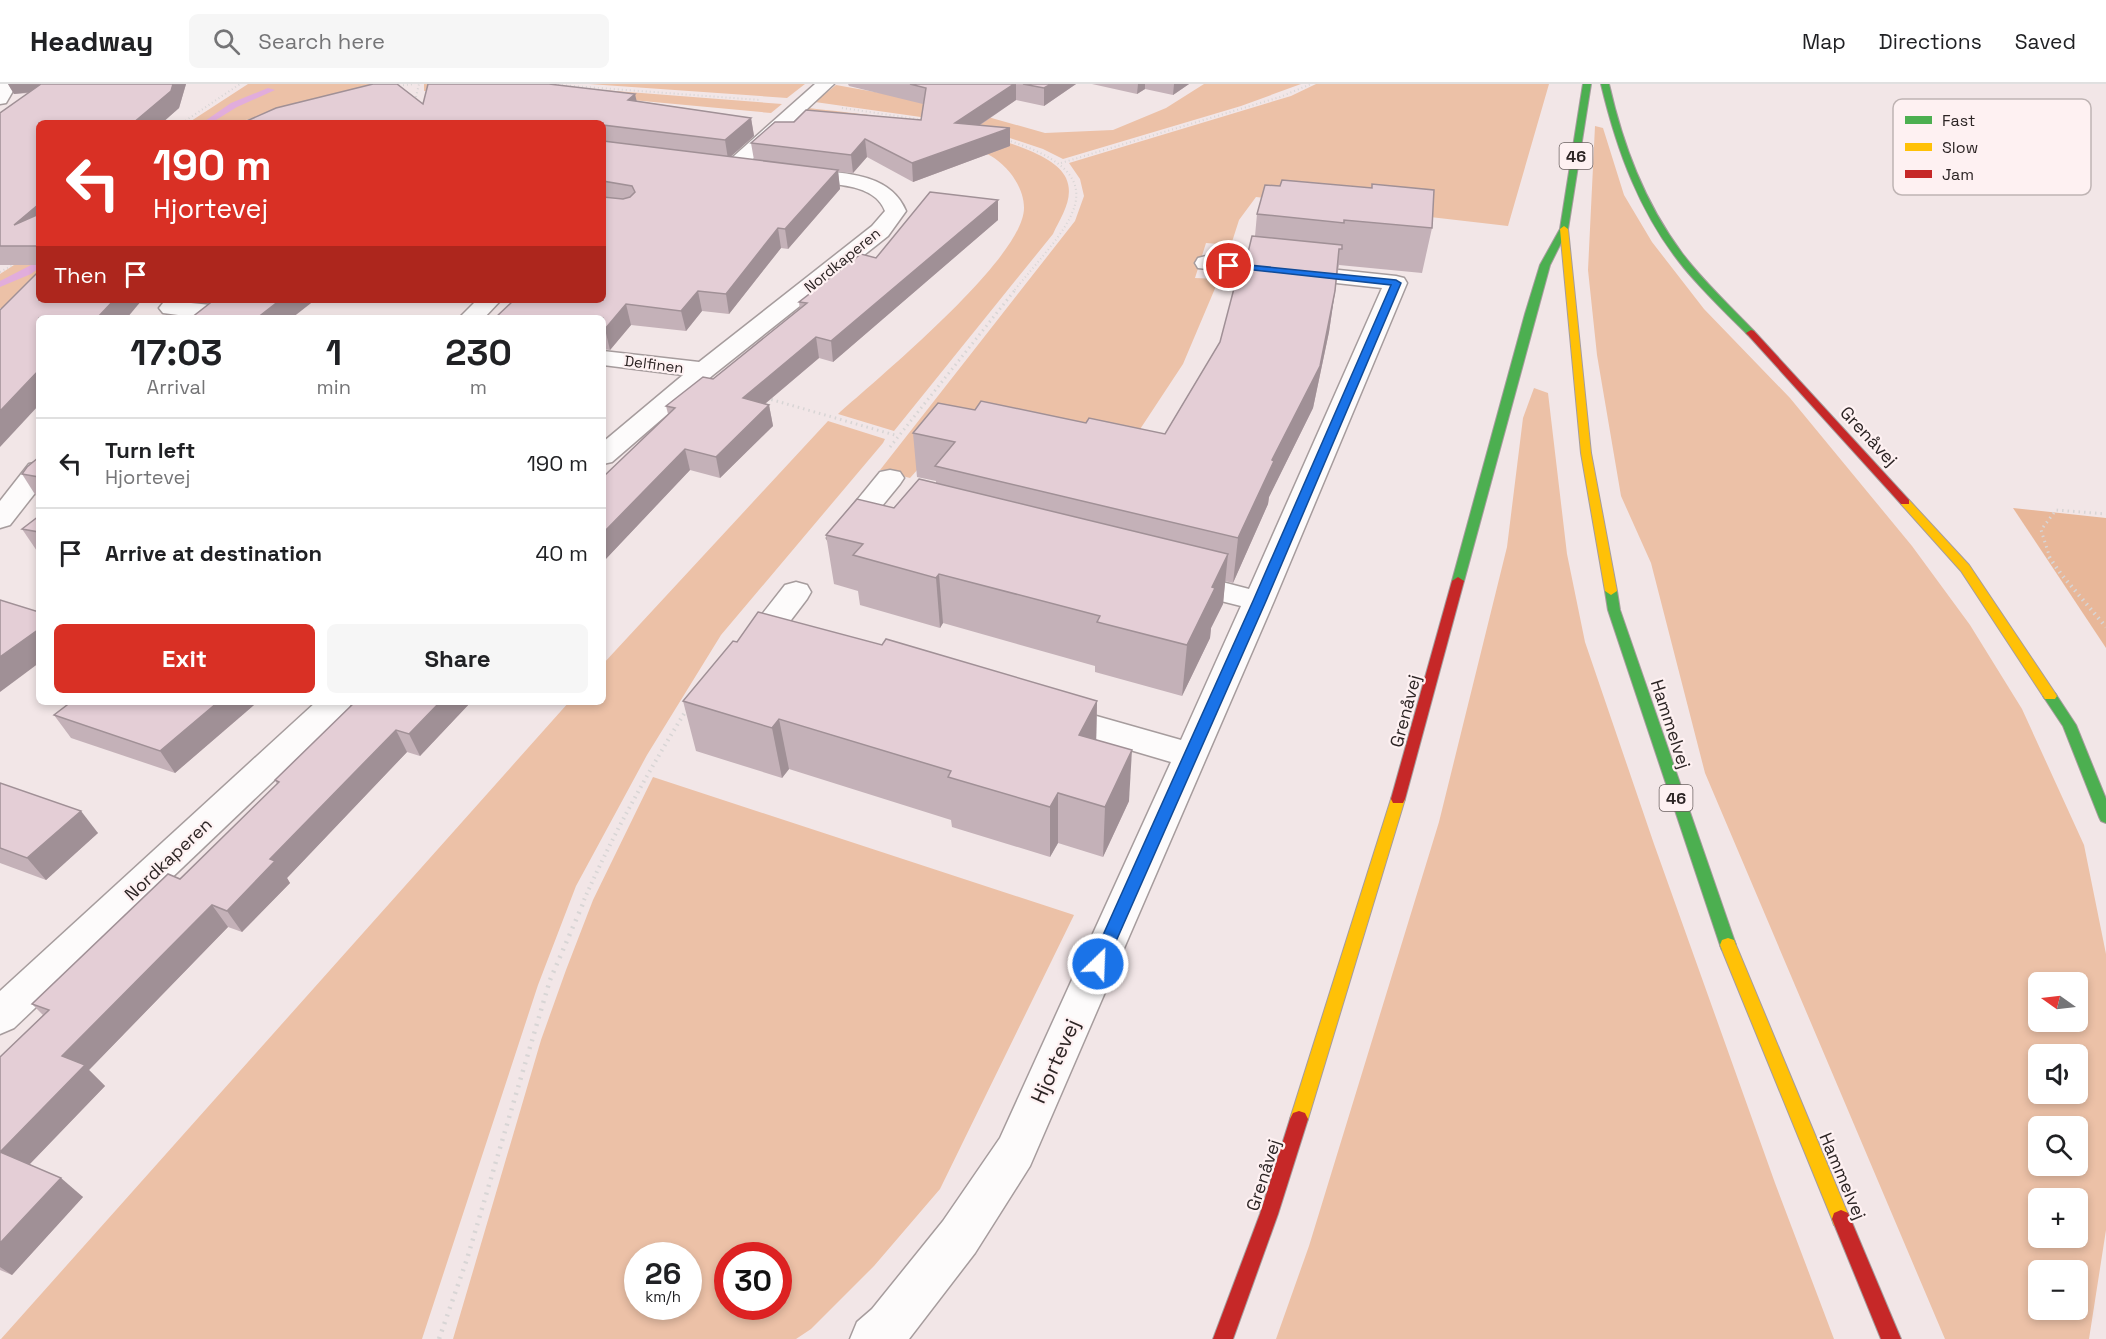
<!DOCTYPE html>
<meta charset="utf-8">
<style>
:root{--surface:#fff;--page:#f6f6f6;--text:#202124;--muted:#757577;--line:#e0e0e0;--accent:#d93025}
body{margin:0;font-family:"Space Grotesk",sans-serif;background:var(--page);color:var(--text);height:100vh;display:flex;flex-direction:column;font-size:22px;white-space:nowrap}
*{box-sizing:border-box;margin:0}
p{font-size:20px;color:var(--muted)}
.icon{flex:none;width:33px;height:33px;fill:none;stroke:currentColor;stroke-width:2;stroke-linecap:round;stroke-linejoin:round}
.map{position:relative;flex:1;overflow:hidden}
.drawer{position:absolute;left:36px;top:231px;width:570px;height:390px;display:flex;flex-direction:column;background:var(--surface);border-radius:9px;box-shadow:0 3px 9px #0003}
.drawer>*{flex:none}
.banner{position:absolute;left:36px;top:36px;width:570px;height:183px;border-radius:9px;box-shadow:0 3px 9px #0003;background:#d93025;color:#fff;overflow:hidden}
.needle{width:39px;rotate:284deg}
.fabs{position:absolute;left:2028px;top:888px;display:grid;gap:12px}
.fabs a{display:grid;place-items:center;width:60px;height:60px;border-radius:9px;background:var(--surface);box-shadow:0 3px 9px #0003;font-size:30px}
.speed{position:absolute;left:624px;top:1158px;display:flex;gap:12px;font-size:30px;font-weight:700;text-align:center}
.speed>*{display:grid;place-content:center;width:78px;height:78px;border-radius:50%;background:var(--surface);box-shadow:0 3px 9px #0003;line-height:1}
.speed small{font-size:15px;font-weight:400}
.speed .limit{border:9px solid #d22;background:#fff;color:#111}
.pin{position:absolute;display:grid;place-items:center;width:51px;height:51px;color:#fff;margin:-26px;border:3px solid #fff;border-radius:50%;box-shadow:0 2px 6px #0007}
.me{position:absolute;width:66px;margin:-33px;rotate:24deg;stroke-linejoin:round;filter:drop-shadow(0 0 4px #0008)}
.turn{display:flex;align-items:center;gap:21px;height:126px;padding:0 18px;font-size:27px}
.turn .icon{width:78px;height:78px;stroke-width:2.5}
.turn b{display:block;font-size:42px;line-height:51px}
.then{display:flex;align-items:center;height:57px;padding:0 18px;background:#0003;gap:12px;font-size:22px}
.eta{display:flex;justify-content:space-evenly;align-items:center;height:102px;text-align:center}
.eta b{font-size:36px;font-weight:700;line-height:42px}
.cta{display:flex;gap:12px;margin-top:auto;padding:12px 18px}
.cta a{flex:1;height:69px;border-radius:9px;background:var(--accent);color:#fff;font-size:24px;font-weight:700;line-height:69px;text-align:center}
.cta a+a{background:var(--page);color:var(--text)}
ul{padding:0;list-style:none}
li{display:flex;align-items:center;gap:18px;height:90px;padding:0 18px;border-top:2px solid var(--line)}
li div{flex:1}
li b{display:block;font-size:22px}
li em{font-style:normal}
header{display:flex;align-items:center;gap:36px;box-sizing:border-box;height:84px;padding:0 30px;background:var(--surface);border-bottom:2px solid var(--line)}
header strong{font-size:28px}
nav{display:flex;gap:33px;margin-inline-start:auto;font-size:21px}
.search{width:420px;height:54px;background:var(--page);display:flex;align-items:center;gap:15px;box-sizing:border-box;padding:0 21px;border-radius:9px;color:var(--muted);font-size:22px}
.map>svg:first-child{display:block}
.green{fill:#ecc1a7;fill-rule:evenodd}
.forest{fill:#e8b799}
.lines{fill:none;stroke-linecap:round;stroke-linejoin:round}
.stream{fill:#e1addc;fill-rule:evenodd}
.street-casing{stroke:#a69c9d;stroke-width:3}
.fast-casing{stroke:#a69c9d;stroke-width:2}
.slow-casing{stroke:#a69c9d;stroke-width:2}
.jam-casing{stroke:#a69c9d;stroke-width:2}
.path-far3{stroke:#d8d5d5;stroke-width:2;stroke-dasharray:1 3;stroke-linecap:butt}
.path-far2{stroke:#d8d5d5;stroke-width:3;stroke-dasharray:1.5 4;stroke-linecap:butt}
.path-far1{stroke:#d8d5d5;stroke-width:4;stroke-dasharray:1.5 4.5;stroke-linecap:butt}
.path{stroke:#d8d5d5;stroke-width:4.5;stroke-dasharray:2 6;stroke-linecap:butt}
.street{fill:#fdfbfb;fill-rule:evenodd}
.fast{fill:#4caf50;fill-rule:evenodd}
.slow{fill:#ffc107;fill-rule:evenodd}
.jam{fill:#c62828;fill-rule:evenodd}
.wall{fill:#c4b1b8}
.shaded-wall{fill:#a09096}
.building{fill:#e4ced6;stroke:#a09096;stroke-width:1.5}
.route{fill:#1a73e8;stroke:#114b97;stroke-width:1.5}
.labels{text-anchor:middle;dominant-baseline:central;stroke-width:4.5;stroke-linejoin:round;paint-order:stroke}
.far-street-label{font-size:15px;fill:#2d2525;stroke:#fef1f2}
.shield{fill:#fef1f2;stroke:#6c6262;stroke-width:1.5}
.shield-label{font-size:16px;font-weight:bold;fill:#2d2525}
.street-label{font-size:18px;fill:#2d2525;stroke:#fef1f2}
.near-street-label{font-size:21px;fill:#2d2525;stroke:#fef1f2}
.key{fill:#fef1f2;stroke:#bfb4b4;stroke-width:1.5}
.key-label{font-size:16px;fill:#2d2525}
</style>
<header>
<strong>Headway</strong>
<div class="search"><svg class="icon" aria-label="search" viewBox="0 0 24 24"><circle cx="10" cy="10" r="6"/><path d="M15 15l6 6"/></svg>Search here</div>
<nav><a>Map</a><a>Directions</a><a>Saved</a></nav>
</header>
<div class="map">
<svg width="2106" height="1255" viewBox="0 0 2106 1255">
<rect width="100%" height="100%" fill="#f2e6e7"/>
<!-- green -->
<g class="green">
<path d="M248,0H397L308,16L237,39H188Z"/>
<path d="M424,0H525L782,20L771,29L524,6L468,3L424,7Z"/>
<path d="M589,0H805L787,14Z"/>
<path d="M1204,0H1301L1241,22L1063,75L1043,65L998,50L949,37L815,18L836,1L942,20L1045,49L1113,46L1166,24Z"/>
<path d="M1316,0H1549L1508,142L1256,113L1239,136L1231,161L1206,159L1195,194L1219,195L1183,280L1127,365L968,329L910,394L880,386L1075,137L1084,112L1080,95L1069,79L1291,12Z"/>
<path d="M809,24C859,30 1044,47 1066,94C1075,114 1061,132 1053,150L894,347L838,330C878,294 1024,174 1024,124C1024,103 1008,82 991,72C974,62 954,58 935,54C918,50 900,45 882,42C853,39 824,38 796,36Z"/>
<path d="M1595,42L1603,44L1624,111L1652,158L1704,225L1790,314L1912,462L1970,541L2022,625L2084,761L2106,870V1146L2089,1255H1945L1705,689L1651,479L1621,412L1597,271L1588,186ZM2078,898V938H2038V898ZM2078,970V1010H2038V970ZM2038,1042H2078V1082H2038ZM2038,1114H2078V1154H2038ZM2078,1186V1226H2038V1186Z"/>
<path d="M39,165V205L7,226L0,224V190Z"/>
<path d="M1534,304L1548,309L1567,470L1585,558L1654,760L1775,1099L1834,1255H1276L1309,1162L1439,738L1507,463L1523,334Z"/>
<path d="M828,337L885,355L883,359L721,551L647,671L576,802L538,901L422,1255H1L569,618H603V580Z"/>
<path d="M653,693L1074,831L940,1105L874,1182L811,1245L796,1255H453L541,956L566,886L593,816ZM638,1172H688V1222H638ZM728,1172H778V1222H728Z"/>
</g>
<!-- forest -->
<path class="forest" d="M2013,424L2106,434V564Z"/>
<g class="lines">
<!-- stream -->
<g class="stream">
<path d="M268,4L275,6L237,23L211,39H202L231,19Z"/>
<path d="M39,177V184L31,190L0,203V197Z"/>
</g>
<defs>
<g id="street">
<path d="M0,0H17L6,19L0,20Z"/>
<path d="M815,0H834L739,88H725L722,84L725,80Z"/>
<path d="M795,85C833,89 889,85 906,127L888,152L713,291L612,378L603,380V358L683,291L603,281V267L699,278L872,142L885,127C873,94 817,102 788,95L785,91L788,87Z"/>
<path d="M1206,172L1396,192L1404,194L1407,199L1274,517L1030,1082L975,1169L909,1255H850L857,1238L872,1225L943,1137L1000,1054L1171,678L1042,640L1037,632L1042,624L1054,620L1181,656L1241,522L1169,504L1165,497L1169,490L1180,487L1249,505L1382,204L1198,184L1195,179L1198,174Z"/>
<path d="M477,216H501L484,234H459Z"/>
<path d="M171,217L270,227L278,229L282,234H201L163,229L159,224L163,219Z"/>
<path d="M39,378V404L10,441L0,444V417L29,380Z"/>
<path d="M890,386L900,388L904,394L900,400L851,460L841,463L831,460L827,454L831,448L880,388Z"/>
<path d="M796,498L807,501L811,508L807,515L760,577L749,580L738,577L733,569L738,561L785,501Z"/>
<path d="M316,618H352L348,626L14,944L0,950V907Z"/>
</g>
<g id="fast">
<path d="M1583,0H1591L1568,145L1550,181L1464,497L1458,501L1452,497L1525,230L1540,181L1560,145Z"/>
<path d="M1601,0H1609C1623,61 1644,118 1682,169C1703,197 1730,222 1754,247V251H1748C1726,229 1704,208 1684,184C1640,130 1617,67 1601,0Z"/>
<path d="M1611,503L1617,507L1620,526L1736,861L1734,866L1728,868L1722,866L1720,861L1608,526L1605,507Z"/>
<path d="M2050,607L2055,609L2076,641L2106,715V739L2101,737L2099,733L2063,642L2043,612Z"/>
</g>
<g id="slow">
<path d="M1564,142L1568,145L1591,369L1617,507L1611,511L1605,507L1581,369L1560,145Z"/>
<path d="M1905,415L1909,416L1969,481L2055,609L2057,612L2055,615H2045L1961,487L1901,420V416Z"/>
<path d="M1398,710L1403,711L1405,715L1308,1035L1305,1041L1299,1043L1293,1041L1290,1035L1391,715L1393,711Z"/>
<path d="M1728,854L1734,856L1736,861L1850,1135L1848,1141L1841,1144L1834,1141L1832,1135L1720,861L1722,856Z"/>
</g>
<g id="jam">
<path d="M1751,246L1754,247L1909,416V420H1901L1748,251L1746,249Z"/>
<path d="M1458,493L1464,497L1405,715L1403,719H1393L1391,715L1452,497Z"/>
<path d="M1299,1027L1305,1029L1308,1035L1278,1130L1233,1255H1213L1260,1130L1290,1035L1293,1029Z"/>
<path d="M1841,1126L1848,1129L1901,1255H1881L1832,1135L1834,1129Z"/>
</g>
</defs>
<!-- street casing -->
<use href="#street" class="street-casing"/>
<!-- fast casing -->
<use href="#fast" class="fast-casing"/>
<!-- slow casing -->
<use href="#slow" class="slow-casing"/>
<!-- jam casing -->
<use href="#jam" class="jam-casing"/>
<!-- path-far3 -->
<g class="path-far3">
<path d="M546,0L760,16"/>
<path d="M395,2L415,0"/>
<path d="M415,17L419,0"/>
<path d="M842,24L924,36"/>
<path d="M182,39L240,0"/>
<path d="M1007,56C1126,94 1067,141 1013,208"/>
<path d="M1061,79L1280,13L1311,0"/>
<path d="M0,188L15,180"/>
</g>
<!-- path-far2 -->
<g class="path-far2">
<path d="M766,314L898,352"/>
<path d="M890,363L1015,206"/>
<path d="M2050,474L2041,446L2056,426L2106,430"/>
</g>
<!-- path-far1 -->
<g class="path-far1">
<path d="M2049,473L2061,490L2106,543"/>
<path d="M584,816C613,750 649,686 687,625"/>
</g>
<!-- path -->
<path class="path" d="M439,1255L467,1175L550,896L585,815"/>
<!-- street -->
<use href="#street" class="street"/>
<!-- fast -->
<use href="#fast" class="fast"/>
<!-- slow -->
<use href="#slow" class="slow"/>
<!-- jam -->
<use href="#jam" class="jam"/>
</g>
<!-- wall -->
<g class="wall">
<path d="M8,0H186L179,24L162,39H39V181H0V29L29,9L14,10Z"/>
<path d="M848,0H1076L1044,22L1016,16L979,42L1010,62L913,98L867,73L853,89L838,88L840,105L788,165L781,164L729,230L702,227L686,247L631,241L610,266L603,265V39L423,20L637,17L751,34L754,52L730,73L754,76L751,59L794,38L921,36L923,20L849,2Z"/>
<path d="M1092,0H1189L1173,11L1145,5L1137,10Z"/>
<path d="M1265,101L1432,144L1422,189L1339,181L1329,248L1313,324L1269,413L1268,420L1233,499L1225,497L1223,520L1211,544L1210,554L1182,612L1095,588V582L943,539L940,544L860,521L858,507L834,500L826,451L894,424L936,399V397L917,393L913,349L975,326L1086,339L1165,350L1220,258L1255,152L1257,130Z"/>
<path d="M998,116V136L833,278L819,274L765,320L769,321L773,342L720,394L690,386L603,478V393L668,330L666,322L713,295L800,226L799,218L876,174Z"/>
<path d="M39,373V412H36L22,390Z"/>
<path d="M39,432V468L37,467L22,445Z"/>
<path d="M737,558L882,561L1097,617L1096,656L1129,717L1103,773L1058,759L1050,773L952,743L951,736L789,685L782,694L696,667L683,617Z"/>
<path d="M355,618H471L420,672L407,668L287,794L290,799L242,848L228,843L89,986L105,1002L30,1080L83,1113L12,1191L0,1186V973L43,931L32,920L180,795L277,700L275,696Z"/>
<path d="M254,621L175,689L71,654L54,631Z"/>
<path d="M0,699L98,749L46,796L0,779Z"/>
</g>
<!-- shaded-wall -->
<g class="shaded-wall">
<path d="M8,0H66L68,4L14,10Z"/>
<path d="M173,0H186L179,24L162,39H133Z"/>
<path d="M1014,0H1016V16L956,57L955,39Z"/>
<path d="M1051,0H1076L1044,22V4Z"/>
<path d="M1138,0H1145V5L1137,10Z"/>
<path d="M1174,0H1189L1173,11Z"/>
<path d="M635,10L639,27L628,16Z"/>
<path d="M751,34L754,52L728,75L725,56Z"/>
<path d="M1010,44V62L913,98L912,79Z"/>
<path d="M865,55L867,73L853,89L851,71Z"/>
<path d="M838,86L840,105L788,165L785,145Z"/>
<path d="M998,116V136L833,278L831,257Z"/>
<path d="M39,120V148L14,141Z"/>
<path d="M778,144L781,164L729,230L726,210Z"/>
<path d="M698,207L702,227L686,247L681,227Z"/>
<path d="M1335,207L1329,248L1313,324L1269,413L1268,420L1233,499L1238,454L1272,376Z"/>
<path d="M114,216H142L127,234H97Z"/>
<path d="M280,216H315L292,234H257Z"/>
<path d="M626,220L631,241L610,266L605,245Z"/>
<path d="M816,253L819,274L747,335L743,314Z"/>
<path d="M39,286V321L0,363V327Z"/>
<path d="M769,321L773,342L720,394L716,373Z"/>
<path d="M685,365L690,386L603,478V449Z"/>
<path d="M1228,470L1223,520L1211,544L1210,554L1182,612L1187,561L1212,503Z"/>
<path d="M939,490L943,539L940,544L936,494Z"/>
<path d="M39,545V579L0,608V573Z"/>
<path d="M1097,617L1096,667L1079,651Z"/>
<path d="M218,618H252L254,621L175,689L160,667Z"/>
<path d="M440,618H471L420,672L409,650Z"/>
<path d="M779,635L789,685L782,694L772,644Z"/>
<path d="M396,646L407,668L287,794L290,799L242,848L227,827L270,775Z"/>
<path d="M1132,666L1129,717L1103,773L1105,723Z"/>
<path d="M1058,709V759L1050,773V723Z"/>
<path d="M81,727L98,749L46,796L27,774Z"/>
<path d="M212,821L228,843L89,986L105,1002L23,1087L0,1068L62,972Z"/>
<path d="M61,1094L83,1113L12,1191L0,1183V1159Z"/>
</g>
<!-- building -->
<g class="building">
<path d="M41,0H173L171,7L133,39H39V120L14,141L39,130V162H0V29Z"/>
<path d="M373,0H397L423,20L428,0H549L635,10L628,16L751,34L725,56L603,41V39H242L276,24Z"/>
<path d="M910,0H1014L955,39L1010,44L912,79L865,55L851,71L751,59L775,38H794L806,26L921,36L926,4Z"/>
<path d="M1023,0H1051L1044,4Z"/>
<path d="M603,57L838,86L785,145L778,144L726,210L698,207L681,227L626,220L605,245H603V234H495L514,216H603V113L623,115L630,113L635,108L632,102L603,97Z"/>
<path d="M1282,96L1372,104V100L1434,106L1432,144L1344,136V139L1257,130L1265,101L1280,102Z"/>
<path d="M930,108L998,116L831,257L816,253L743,314L769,321L716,373L685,365L603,449V393L675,324L666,322L703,293L713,295L807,219L799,218L861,170L876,174Z"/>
<path d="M1252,152L1342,161V165H1339L1335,207L1320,282L1272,376L1274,377L1238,454L935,382L955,358L913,349L938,319L975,326L981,317L1086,339L1089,334L1165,350L1220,258L1237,193H1242Z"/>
<path d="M39,187V216H114L97,234H39V286L0,327V226Z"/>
<path d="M214,216H280L257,234H191Z"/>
<path d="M39,373V393L22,390L27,383Z"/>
<path d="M919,395L1228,470L1212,503L1215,504L1187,561L1097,538L1100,532L939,490L936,494L853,471L863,460L826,451L857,415L894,424Z"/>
<path d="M39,432V448L22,445Z"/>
<path d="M0,516L39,528V545L0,573Z"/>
<path d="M758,528L882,561L886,555L1097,617L1079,651L1132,666L1105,723L1058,709L1050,723L948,693L951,687L779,635L772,644L683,617L733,557L737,558Z"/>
<path d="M71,618H218L160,667L54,631Z"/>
<path d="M355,618H440L409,650L396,646L270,775L275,777L227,827L212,821L62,972L85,981L0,1068L61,1094L0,1159V973L49,926L32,920L168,790L180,795L279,698L275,696Z"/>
<path d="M0,699L81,727L27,774L0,764Z"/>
</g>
<!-- route -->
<path class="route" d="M1229,179L1396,196L1401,199L1266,517L1106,880L1104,885L1098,887L1092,885L1090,880L1253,517L1391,201L1226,183V180Z"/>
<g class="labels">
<!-- far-street labels -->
<g class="far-street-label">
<text transform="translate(842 176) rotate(-39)">Nordkaperen</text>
<text transform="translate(654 280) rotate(7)">Delfinen</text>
</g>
<!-- shield labels -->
<g class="shield">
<rect x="1559.5" y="59" width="33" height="26" rx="4.5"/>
<rect x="1659.5" y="701" width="33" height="26" rx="4.5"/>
</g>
<g class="shield-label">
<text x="1576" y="72">46</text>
<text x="1676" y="714">46</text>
</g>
<!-- street labels -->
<g class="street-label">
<text transform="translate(1869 352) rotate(47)">Grenåvej</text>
<text transform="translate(1405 627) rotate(-75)">Grenåvej</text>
<text transform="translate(1671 640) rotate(72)">Hammelvej</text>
<text transform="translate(168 775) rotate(-43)">Nordkaperen</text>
<text transform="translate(1263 1091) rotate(-72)">Grenåvej</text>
<text transform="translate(1843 1092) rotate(67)">Hammelvej</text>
</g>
<!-- near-street labels -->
<g class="near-street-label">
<text transform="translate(1055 977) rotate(-66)">Hjortevej</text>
</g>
</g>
<!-- legend -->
<rect x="1893" y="15" width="198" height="96" rx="9" class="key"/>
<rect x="1905" y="32" width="27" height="8" fill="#4caf50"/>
<rect x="1905" y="59" width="27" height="8" fill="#ffc107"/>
<rect x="1905" y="86" width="27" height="8" fill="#c62828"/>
<g class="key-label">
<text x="1942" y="42">Fast</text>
<text x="1942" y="69">Slow</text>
<text x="1942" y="96">Jam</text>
</g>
</svg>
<div class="fabs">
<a><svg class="needle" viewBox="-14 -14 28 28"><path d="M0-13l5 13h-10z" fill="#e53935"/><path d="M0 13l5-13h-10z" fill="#757577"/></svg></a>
<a><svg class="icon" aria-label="sound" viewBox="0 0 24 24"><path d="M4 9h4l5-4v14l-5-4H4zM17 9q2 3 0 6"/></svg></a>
<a><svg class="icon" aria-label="search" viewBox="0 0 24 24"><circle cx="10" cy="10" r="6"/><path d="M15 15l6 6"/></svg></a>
<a>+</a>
<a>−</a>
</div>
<div class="speed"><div>26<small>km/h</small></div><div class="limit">30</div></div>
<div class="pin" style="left:1229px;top:182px;background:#d93025"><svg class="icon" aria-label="arrive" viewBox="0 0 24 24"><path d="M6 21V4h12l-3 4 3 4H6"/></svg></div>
<svg class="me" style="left:1098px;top:880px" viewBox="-20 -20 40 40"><circle r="17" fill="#1a73e8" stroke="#fff" stroke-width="3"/><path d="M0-11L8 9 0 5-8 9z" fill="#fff"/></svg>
<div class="banner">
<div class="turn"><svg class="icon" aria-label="left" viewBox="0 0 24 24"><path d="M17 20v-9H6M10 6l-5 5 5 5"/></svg><div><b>190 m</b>Hjortevej</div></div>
<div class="then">Then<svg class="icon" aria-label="arrive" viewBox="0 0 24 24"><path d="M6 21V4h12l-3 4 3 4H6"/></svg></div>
</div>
<section class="drawer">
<div class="eta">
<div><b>17:03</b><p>Arrival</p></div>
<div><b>1</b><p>min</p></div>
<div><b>230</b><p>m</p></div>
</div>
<ul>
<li><svg class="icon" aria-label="left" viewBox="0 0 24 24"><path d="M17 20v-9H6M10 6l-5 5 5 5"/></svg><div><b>Turn left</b><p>Hjortevej</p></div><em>190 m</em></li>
<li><svg class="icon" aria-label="arrive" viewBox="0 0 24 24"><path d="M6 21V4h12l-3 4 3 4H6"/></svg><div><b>Arrive at destination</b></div><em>40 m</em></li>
</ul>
<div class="cta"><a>Exit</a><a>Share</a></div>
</section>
</div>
